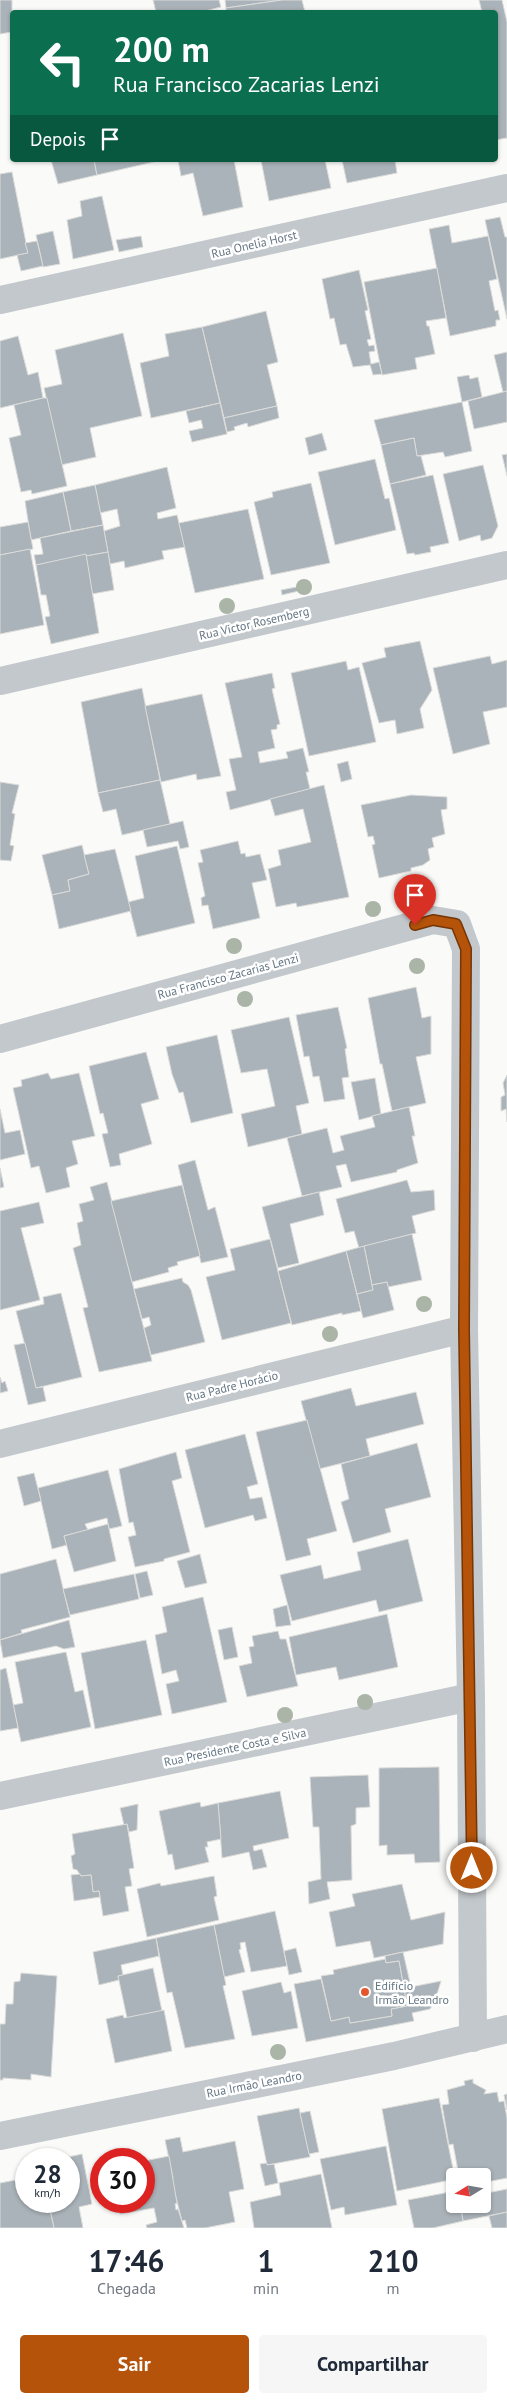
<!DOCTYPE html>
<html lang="pt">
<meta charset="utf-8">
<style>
:root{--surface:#fff;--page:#f6f6f7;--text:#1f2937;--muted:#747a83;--accent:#b45309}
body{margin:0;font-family:"PT Sans",sans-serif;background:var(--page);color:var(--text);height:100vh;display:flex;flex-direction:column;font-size:19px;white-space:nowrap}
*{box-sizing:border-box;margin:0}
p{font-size:16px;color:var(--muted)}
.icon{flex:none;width:28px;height:28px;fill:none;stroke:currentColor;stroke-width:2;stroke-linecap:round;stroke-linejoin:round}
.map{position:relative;height:2228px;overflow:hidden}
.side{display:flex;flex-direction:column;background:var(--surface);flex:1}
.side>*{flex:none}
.banner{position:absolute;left:10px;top:10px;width:488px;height:152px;border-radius:5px;box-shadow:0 1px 4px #0004;background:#0b6e4f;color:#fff;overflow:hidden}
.needle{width:32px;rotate:259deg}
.buttons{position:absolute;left:446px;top:2168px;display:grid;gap:10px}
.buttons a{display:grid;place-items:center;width:45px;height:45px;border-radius:5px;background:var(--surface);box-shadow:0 1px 4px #0004;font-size:25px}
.speed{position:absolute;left:15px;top:2148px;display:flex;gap:10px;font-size:25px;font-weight:700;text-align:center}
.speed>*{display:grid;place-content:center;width:65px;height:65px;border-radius:50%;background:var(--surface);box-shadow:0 1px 4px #0004;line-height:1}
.speed small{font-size:12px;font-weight:400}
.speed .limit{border:8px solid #d22;background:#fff;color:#111}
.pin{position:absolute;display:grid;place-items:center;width:42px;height:42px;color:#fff;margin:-51px -21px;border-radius:50% 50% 50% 0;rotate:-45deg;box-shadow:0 0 5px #0007}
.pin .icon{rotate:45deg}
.me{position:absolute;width:55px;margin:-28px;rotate:0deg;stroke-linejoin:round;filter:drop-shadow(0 0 4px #0008)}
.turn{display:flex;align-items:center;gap:18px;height:105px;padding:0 20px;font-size:22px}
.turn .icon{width:65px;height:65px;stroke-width:2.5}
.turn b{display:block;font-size:35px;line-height:42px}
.then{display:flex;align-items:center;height:48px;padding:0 20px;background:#0003;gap:10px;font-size:19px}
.eta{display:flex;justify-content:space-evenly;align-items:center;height:85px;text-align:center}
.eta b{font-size:30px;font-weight:600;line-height:35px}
.cta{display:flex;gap:10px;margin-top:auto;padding:10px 20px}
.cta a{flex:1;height:58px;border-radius:5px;background:var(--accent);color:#fff;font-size:20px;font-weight:600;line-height:58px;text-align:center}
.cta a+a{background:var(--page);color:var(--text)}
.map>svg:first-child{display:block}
.building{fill:#aab3b9;stroke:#dcdcda}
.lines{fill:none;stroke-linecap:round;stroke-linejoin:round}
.minor{stroke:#c3c8cc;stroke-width:28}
.tree{fill:#aab4a7}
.route-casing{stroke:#753606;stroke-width:12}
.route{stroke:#b45309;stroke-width:9}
.poi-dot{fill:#e4572e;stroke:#fff;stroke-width:2}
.labels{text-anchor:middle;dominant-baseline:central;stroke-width:5;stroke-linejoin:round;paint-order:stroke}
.street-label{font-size:12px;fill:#657683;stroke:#fff}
.poi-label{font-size:12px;fill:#657683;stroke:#fff;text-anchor:start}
</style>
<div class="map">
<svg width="507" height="2228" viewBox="0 0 507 2228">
<rect width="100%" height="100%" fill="#fafaf8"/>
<!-- building -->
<g class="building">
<path d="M0,0H12V32L0,34Z"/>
<path d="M153,0H219L221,7L201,12H156Z"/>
<path d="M225,0H282L226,8Z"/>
<path d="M282,0H302L305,12H226V8Z"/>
<path d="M479,0H502L507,22V138L495,140V12H482Z"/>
<path d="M51,160H94L97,175L58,184Z"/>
<path d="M94,160H162L97,175Z"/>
<path d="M178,160H234L243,207L203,216L193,173L181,176Z"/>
<path d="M261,160H325L331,188L269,201Z"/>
<path d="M342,160H395L397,173L347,183Z"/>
<path d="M12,172L28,253L0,259V174Z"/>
<path d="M102,196L114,250L73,259L67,220L82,216L80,201Z"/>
<path d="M500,217L505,237H507V319L485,220Z"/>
<path d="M449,225L452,243L488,236L497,279L489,281L495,311L498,310L500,320H496V326L450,336L429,229Z"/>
<path d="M53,231L60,264L43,267L36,235Z"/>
<path d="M141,236L143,247L119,252L116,240Z"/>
<path d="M37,241L43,266L21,271L17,255L28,253L25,243Z"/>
<path d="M437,268L446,318L426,321L427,326H429L435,354L415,358L417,369L382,375L364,282Z"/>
<path d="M359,270L368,310L365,311L371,339L367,340L369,346L374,345L375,351L369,352L371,364L379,362L382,374L373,375L370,365L353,367L346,344L340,345L334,318L330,319L322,279Z"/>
<path d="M266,311L278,362L267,365L277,406L224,418L202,327Z"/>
<path d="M202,327L220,403L151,418L140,363L169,356L165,334Z"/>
<path d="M123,333L142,416L90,428L96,457L61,465L44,388L62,384L55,350Z"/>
<path d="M18,336L28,375L38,372L43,398L0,408V341Z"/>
<path d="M507,352V391L503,392L494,355Z"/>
<path d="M469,375L470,379L478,377L482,397L462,402L457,377Z"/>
<path d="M507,391V422L474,429L468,401Z"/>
<path d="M43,398H47L67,486L32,494L31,490L21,492L9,438L21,435L14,405Z"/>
<path d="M462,402L472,451L445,457L443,452L417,456L414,438L381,445L374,420Z"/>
<path d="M220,403L227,434L192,442L189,431L203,428L201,420L189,423L186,411Z"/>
<path d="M277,406L279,418L248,427L247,423L234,427L235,430L227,432L224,418Z"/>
<path d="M322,433L327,450L309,455L305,438Z"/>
<path d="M414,438L417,456H421L426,475L390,484L381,445Z"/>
<path d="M507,454V476L502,455Z"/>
<path d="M375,459L385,499L389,498L396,530L335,545L318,472Z"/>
<path d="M483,465L498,526L492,538L481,541L480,535L459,541L443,474Z"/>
<path d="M167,467L176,508L157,513L158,519L177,515L185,547L162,551L164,559L125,568L124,561L110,564L104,531L120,526L117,509L100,513L95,485Z"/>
<path d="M433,475L449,543L430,547L431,552L415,555L414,553L407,554L390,484Z"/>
<path d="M311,483L330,563L271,575L254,502L273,497L272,492Z"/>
<path d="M95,485L103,525L71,531L63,492Z"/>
<path d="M63,492L71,531L31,540L25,501Z"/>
<path d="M248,509L264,579L195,593L179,523Z"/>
<path d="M28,522L33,549L0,555V527Z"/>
<path d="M103,525L108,552L36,565L34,555L43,554L40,538Z"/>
<path d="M30,549L44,625L0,634V555Z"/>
<path d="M108,552L114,590L92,594L86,556Z"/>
<path d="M86,554L99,633L51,644L45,617L50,616L46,595H41L36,565Z"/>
<path d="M302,586L303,590L282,595L281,590Z"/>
<path d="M420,641L432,690L420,709L424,728L397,734L395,720L379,723L362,663L386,657L384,648Z"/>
<path d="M490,656L492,664L507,660V707L483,712L490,744L453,754L433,668Z"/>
<path d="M346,661L348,670L359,667L376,742L309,756L291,673Z"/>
<path d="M272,673L275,688L272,689L280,724L277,725V729L271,730L275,748L258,752L260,763L288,758L286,752L303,748L309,772H306L310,789L230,810L226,792L236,790L229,759L242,757L225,683Z"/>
<path d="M142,688L160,780L98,793L81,702Z"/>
<path d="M202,694L221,776L197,780L196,774L161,782L145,706Z"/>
<path d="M348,761L352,779L341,782L337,764Z"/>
<path d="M160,780L170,824L122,835L116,809L103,812L98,793Z"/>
<path d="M0,782L19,785L12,813L15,814L10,845L14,846L11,861L0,860Z"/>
<path d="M324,785L349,897L297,907L296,903L276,907L268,869L281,865L278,850L311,842L303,809L275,816L270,799Z"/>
<path d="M411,795L447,797V809L441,810L445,834L432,838L434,847L428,849L430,860L423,865L411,868V871L379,878L372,845L375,844L373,836L368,837L361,805Z"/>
<path d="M183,821L189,847L180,849L178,841L147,847L143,830Z"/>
<path d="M238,841L241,854L245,853L246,857L260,854L267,880L252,883L260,918L213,929L208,905L202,906L201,898L205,896L198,863L203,862L200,850Z"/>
<path d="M82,845L89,874L68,880L70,891L52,895L42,855Z"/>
<path d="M177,846L195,923L137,937L128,902L144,898L135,856Z"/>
<path d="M115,849L131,911L59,929L52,895L70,891L68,880L89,874L84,855Z"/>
<path d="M416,987L422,1018L431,1016V1054L416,1057L426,1103L392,1111L382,1064H380L368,998Z"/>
<path d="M338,1007L347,1048L345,1049L349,1077L342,1078L345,1099L324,1102L319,1076L313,1077L309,1056L304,1057L296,1015Z"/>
<path d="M289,1017L309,1103L296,1106L302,1134L248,1147L241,1114L275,1106L267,1069L241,1073L231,1030Z"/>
<path d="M217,1035L233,1113L191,1123L183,1092L179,1093L172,1074L166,1047Z"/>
<path d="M146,1052L159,1099L141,1104L152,1144L119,1154L121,1165L110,1167L102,1134L108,1133L103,1113L100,1114L89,1066Z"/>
<path d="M48,1073L51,1079L79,1073L95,1136L72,1141L78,1164L66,1168L70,1187L46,1193L39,1166L31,1168L13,1088L22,1086L21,1080Z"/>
<path d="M507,1075V1122L506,1109L501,1111V1097L505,1095L503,1083Z"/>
<path d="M375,1078L381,1114L359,1120L351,1082Z"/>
<path d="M409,1107L415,1136H412L418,1163L397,1170V1172L351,1182L346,1164L336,1166L342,1187L302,1196L287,1138L327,1128L333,1153L344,1150L340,1136L375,1127L372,1116Z"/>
<path d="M0,1109L5,1133L20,1130L25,1154L0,1160Z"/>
<path d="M195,1160L208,1210L215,1207L228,1257L201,1263L178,1165Z"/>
<path d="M0,1168L4,1187L0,1188Z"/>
<path d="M407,1180L411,1192L434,1190L435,1210L412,1216L416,1233L359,1248L354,1231L345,1233L336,1199Z"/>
<path d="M107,1182L152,1361L99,1372L83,1308L88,1307L73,1248L81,1245L77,1223L83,1221L79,1204L94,1200L90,1187Z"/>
<path d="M182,1185L200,1256L177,1262L178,1265L168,1268L169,1272L132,1282L111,1201Z"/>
<path d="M319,1192L324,1215L290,1224L299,1263L278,1268L262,1207Z"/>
<path d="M39,1202L44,1223L21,1228L40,1300L0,1310V1211Z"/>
<path d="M412,1234L422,1280L388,1287L387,1282L372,1285L364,1246Z"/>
<path d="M270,1239L291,1323L222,1340L206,1277L235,1270L230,1249Z"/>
<path d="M364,1246L373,1290L357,1294L346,1251Z"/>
<path d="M346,1251L361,1311L342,1315V1313L292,1325L278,1271Z"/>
<path d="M182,1278L183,1282L188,1285L191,1290L205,1342L151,1355L144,1328L151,1325L149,1317L142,1319L134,1289Z"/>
<path d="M387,1282L394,1310L363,1318L357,1294L373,1290L372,1285Z"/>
<path d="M61,1293L82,1377L36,1388L16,1311L44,1304L43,1297Z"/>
<path d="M25,1343L36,1388L43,1387L46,1401L28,1405L14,1345Z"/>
<path d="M0,1377L2,1383L5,1381L8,1391L0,1393Z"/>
<path d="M351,1388L356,1406L416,1392L424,1424L366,1439L370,1456L319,1469L301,1401Z"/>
<path d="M307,1420L337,1531L307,1539L311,1555L286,1561L256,1432Z"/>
<path d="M245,1434L258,1484L247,1487L250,1499L262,1497L267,1518L255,1521L253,1515L205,1528L185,1450Z"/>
<path d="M417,1443L431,1497L385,1509L391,1532L353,1543L341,1502L349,1499L341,1464Z"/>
<path d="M176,1452L182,1478L172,1481L190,1552L164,1559V1561L135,1567L128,1537L136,1535L133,1522L129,1523L119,1469Z"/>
<path d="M108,1470L122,1526L109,1529L107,1518L85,1524L88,1530L64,1536L67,1545L52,1549L38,1488Z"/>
<path d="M34,1473L41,1501L24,1506L17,1477Z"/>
<path d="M108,1524L116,1561L74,1572L64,1536Z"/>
<path d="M408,1539L423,1601L379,1612L376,1600L292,1621L280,1575L321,1565L324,1579L361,1570L357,1552Z"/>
<path d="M200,1554L207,1583L185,1588L177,1561Z"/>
<path d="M56,1559L70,1617L21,1630L22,1633L0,1640V1574Z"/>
<path d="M147,1571L153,1595L140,1598L135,1574Z"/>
<path d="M134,1574L139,1599L70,1615L63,1589Z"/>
<path d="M203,1597L227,1702L172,1714L166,1684L179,1681L176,1670L162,1674L155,1635L167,1632L162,1607Z"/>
<path d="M287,1605L291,1625L276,1627L273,1609Z"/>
<path d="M387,1614L398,1667L339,1680L336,1667L296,1675L289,1637Z"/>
<path d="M69,1620L75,1647L64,1649L56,1646L3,1658L0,1640Z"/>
<path d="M232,1627L238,1657L224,1660L218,1630Z"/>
<path d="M278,1631L280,1639H286L298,1686L247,1697L239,1666L252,1663L249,1647L254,1646L252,1636Z"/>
<path d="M146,1640L162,1715L95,1729L81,1653Z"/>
<path d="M66,1652L75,1692L83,1690L91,1727L21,1742L13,1705L23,1703L15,1662Z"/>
<path d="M6,1668L18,1728L0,1731V1670Z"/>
<path d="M439,1767L440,1862L415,1863L414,1854L387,1855V1845L379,1846V1768Z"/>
<path d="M368,1775L370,1807L356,1808V1824L351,1826L352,1880L327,1882L330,1899L309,1904L308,1882L321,1879L319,1827H313L310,1777Z"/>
<path d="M280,1791L289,1838L253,1846L254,1851L262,1849L267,1867L253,1870L249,1852L222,1858L218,1803Z"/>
<path d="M200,1802L201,1807L218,1803L221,1839L207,1842L208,1847H205L209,1862L175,1870L172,1854L168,1855L159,1811Z"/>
<path d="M138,1804L137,1830L129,1832L127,1824L124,1825L120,1808Z"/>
<path d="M127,1824L134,1868L129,1869L132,1886L125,1887L129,1911L103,1916L99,1891L93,1892L91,1875L81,1876L77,1870L73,1869L71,1856L75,1854L72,1834Z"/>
<path d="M80,1874L81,1876L91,1875L93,1892L99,1891L100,1897L74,1901L71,1875Z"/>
<path d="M214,1876L217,1896L214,1897L219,1920L147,1937L137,1889L160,1883L161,1886Z"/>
<path d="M402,1884L411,1920L445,1912L443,1944L374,1958L370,1941L336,1947L329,1912L355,1906L352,1894Z"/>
<path d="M275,1911L287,1966L251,1972L245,1942L240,1943L241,1949L239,1950L245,1972L224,1977L214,1925Z"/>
<path d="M214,1925L226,1985L223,1986L235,2039L185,2048L172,1992L167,1993L156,1938Z"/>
<path d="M156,1938L159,1956L121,1965L123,1975L118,1976L119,1980L99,1985L93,1952Z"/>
<path d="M296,1948L302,1972L289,1975L284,1951Z"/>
<path d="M403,1952L411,1987L441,1981L435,2001L430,2009L412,2013L414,2021L306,2042L294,1984L321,1979L331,2021L349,2017L350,2023L392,2016L391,2009L407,2006L399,1961L386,1963L385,1956Z"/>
<path d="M385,1959L386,1963L399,1961L407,2006L391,2009L392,2016L350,2023L349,2017L331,2021L321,1976L334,1974L333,1970Z"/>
<path d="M153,1968L162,2011L127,2018L118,1976Z"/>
<path d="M21,1973L57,1976L51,2077L31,2074V2080L3,2078V2080H0V2024H5L6,2004H13L14,1982L20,1981Z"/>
<path d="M281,1982L284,1993L291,1991L298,2028L252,2036L242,1991Z"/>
<path d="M164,2010L172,2051L115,2063L106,2019L123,2015L124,2018Z"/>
<path d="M473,2079V2083L486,2090L484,2094L497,2092L499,2102L504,2101L507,2118V2178L482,2183V2176H459L453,2144L449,2145L442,2105L449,2104L447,2090L465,2085L464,2081Z"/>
<path d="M507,2094V2110L504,2095Z"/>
<path d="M439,2098L455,2179L397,2191L382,2109Z"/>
<path d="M299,2108L310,2157L267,2165L257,2116Z"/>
<path d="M310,2111L319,2152L309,2154L300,2113Z"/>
<path d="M180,2137L183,2152L235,2141L244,2189L229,2192L235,2222L205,2228H187L185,2220L182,2221L171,2178H173L165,2140Z"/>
<path d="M386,2146L397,2205L345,2215L344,2207L331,2210L320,2159Z"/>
<path d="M82,2154L92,2204L79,2207L83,2228H54L48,2201H69V2159H59Z"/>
<path d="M169,2156L177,2203L175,2204L176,2210L178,2209L184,2228H147L146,2225L157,2222L154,2208L120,2214L117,2201H144V2161Z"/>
<path d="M267,2163V2165L274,2164L278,2183L265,2186L260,2164Z"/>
<path d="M321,2174L332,2228H254L250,2202L281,2195L279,2183Z"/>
<path d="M26,2178V2201H48L54,2228H0V2183Z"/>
<path d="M507,2189V2212L463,2221L460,2204H482V2194Z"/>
<path d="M455,2191V2204H460L463,2221L433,2228H414L408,2200Z"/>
<path d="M507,2212V2228H492L489,2216Z"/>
</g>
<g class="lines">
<!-- minor -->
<g class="minor">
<path d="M0,300L507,188"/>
<path d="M0,681L507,565"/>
<path d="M0,1039L433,920L457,924L466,949L464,1329L471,1697L473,2038"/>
<path d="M0,1444L464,1329"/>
<path d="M0,1796L471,1697"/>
<path d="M0,2136L394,2056L507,2029"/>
</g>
</g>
<!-- trees -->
<g class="tree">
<circle cx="304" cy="587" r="8"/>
<circle cx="227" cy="606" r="8"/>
<circle cx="373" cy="909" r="8"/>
<circle cx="234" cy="946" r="8"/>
<circle cx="417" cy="966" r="8"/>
<circle cx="245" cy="999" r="8"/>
<circle cx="424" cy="1304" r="8"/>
<circle cx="330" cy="1334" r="8"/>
<circle cx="365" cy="1702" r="8"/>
<circle cx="285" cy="1715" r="8"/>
<circle cx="278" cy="2052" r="8"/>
</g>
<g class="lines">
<defs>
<path id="route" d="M415,925L433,920L456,924L466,949L464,1329L472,1868"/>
</defs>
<!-- route casing -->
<use href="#route" class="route-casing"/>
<!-- route -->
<use href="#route" class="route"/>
</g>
<!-- markers -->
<circle class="poi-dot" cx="365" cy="1992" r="5"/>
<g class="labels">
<!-- street labels -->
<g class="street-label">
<text transform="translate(254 244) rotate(-13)">Rua Onelia Horst</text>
<text transform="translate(254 623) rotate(-13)">Rua Victor Rosemberg</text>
<text transform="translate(228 976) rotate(-15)">Rua Francisco Zacarias Lenzi</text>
<text transform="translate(232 1386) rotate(-14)">Rua Padre Horácio</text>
<text transform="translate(235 1747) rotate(-12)">Rua Presidente Costa e Silva</text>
<text transform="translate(254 2084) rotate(-11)">Rua Irmão Leandro</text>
</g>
<!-- poi labels -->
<g class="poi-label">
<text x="375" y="1985">Edifício<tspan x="375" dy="14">Irmão Leandro</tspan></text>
</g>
</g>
</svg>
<div class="buttons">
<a><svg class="needle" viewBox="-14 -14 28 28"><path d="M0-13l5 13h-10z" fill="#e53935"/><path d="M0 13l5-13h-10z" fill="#747a83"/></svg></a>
</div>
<div class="speed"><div>28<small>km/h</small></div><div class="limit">30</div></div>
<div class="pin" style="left:415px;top:925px;background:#d93025"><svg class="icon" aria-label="arrive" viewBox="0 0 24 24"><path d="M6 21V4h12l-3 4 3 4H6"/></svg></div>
<svg class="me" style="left:472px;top:1868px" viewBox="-20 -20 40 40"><circle r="17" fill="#b45309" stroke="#fff" stroke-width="3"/><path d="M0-11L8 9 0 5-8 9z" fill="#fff"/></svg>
<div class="banner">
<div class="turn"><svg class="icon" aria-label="left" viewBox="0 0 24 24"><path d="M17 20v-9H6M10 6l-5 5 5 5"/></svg><div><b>200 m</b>Rua Francisco Zacarias Lenzi</div></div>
<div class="then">Depois<svg class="icon" aria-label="arrive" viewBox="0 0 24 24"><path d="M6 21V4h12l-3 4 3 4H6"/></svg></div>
</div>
</div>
<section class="side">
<div class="eta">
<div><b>17:46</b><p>Chegada</p></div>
<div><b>1</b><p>min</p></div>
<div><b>210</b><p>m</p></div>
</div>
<div class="cta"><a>Sair</a><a>Compartilhar</a></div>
</section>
